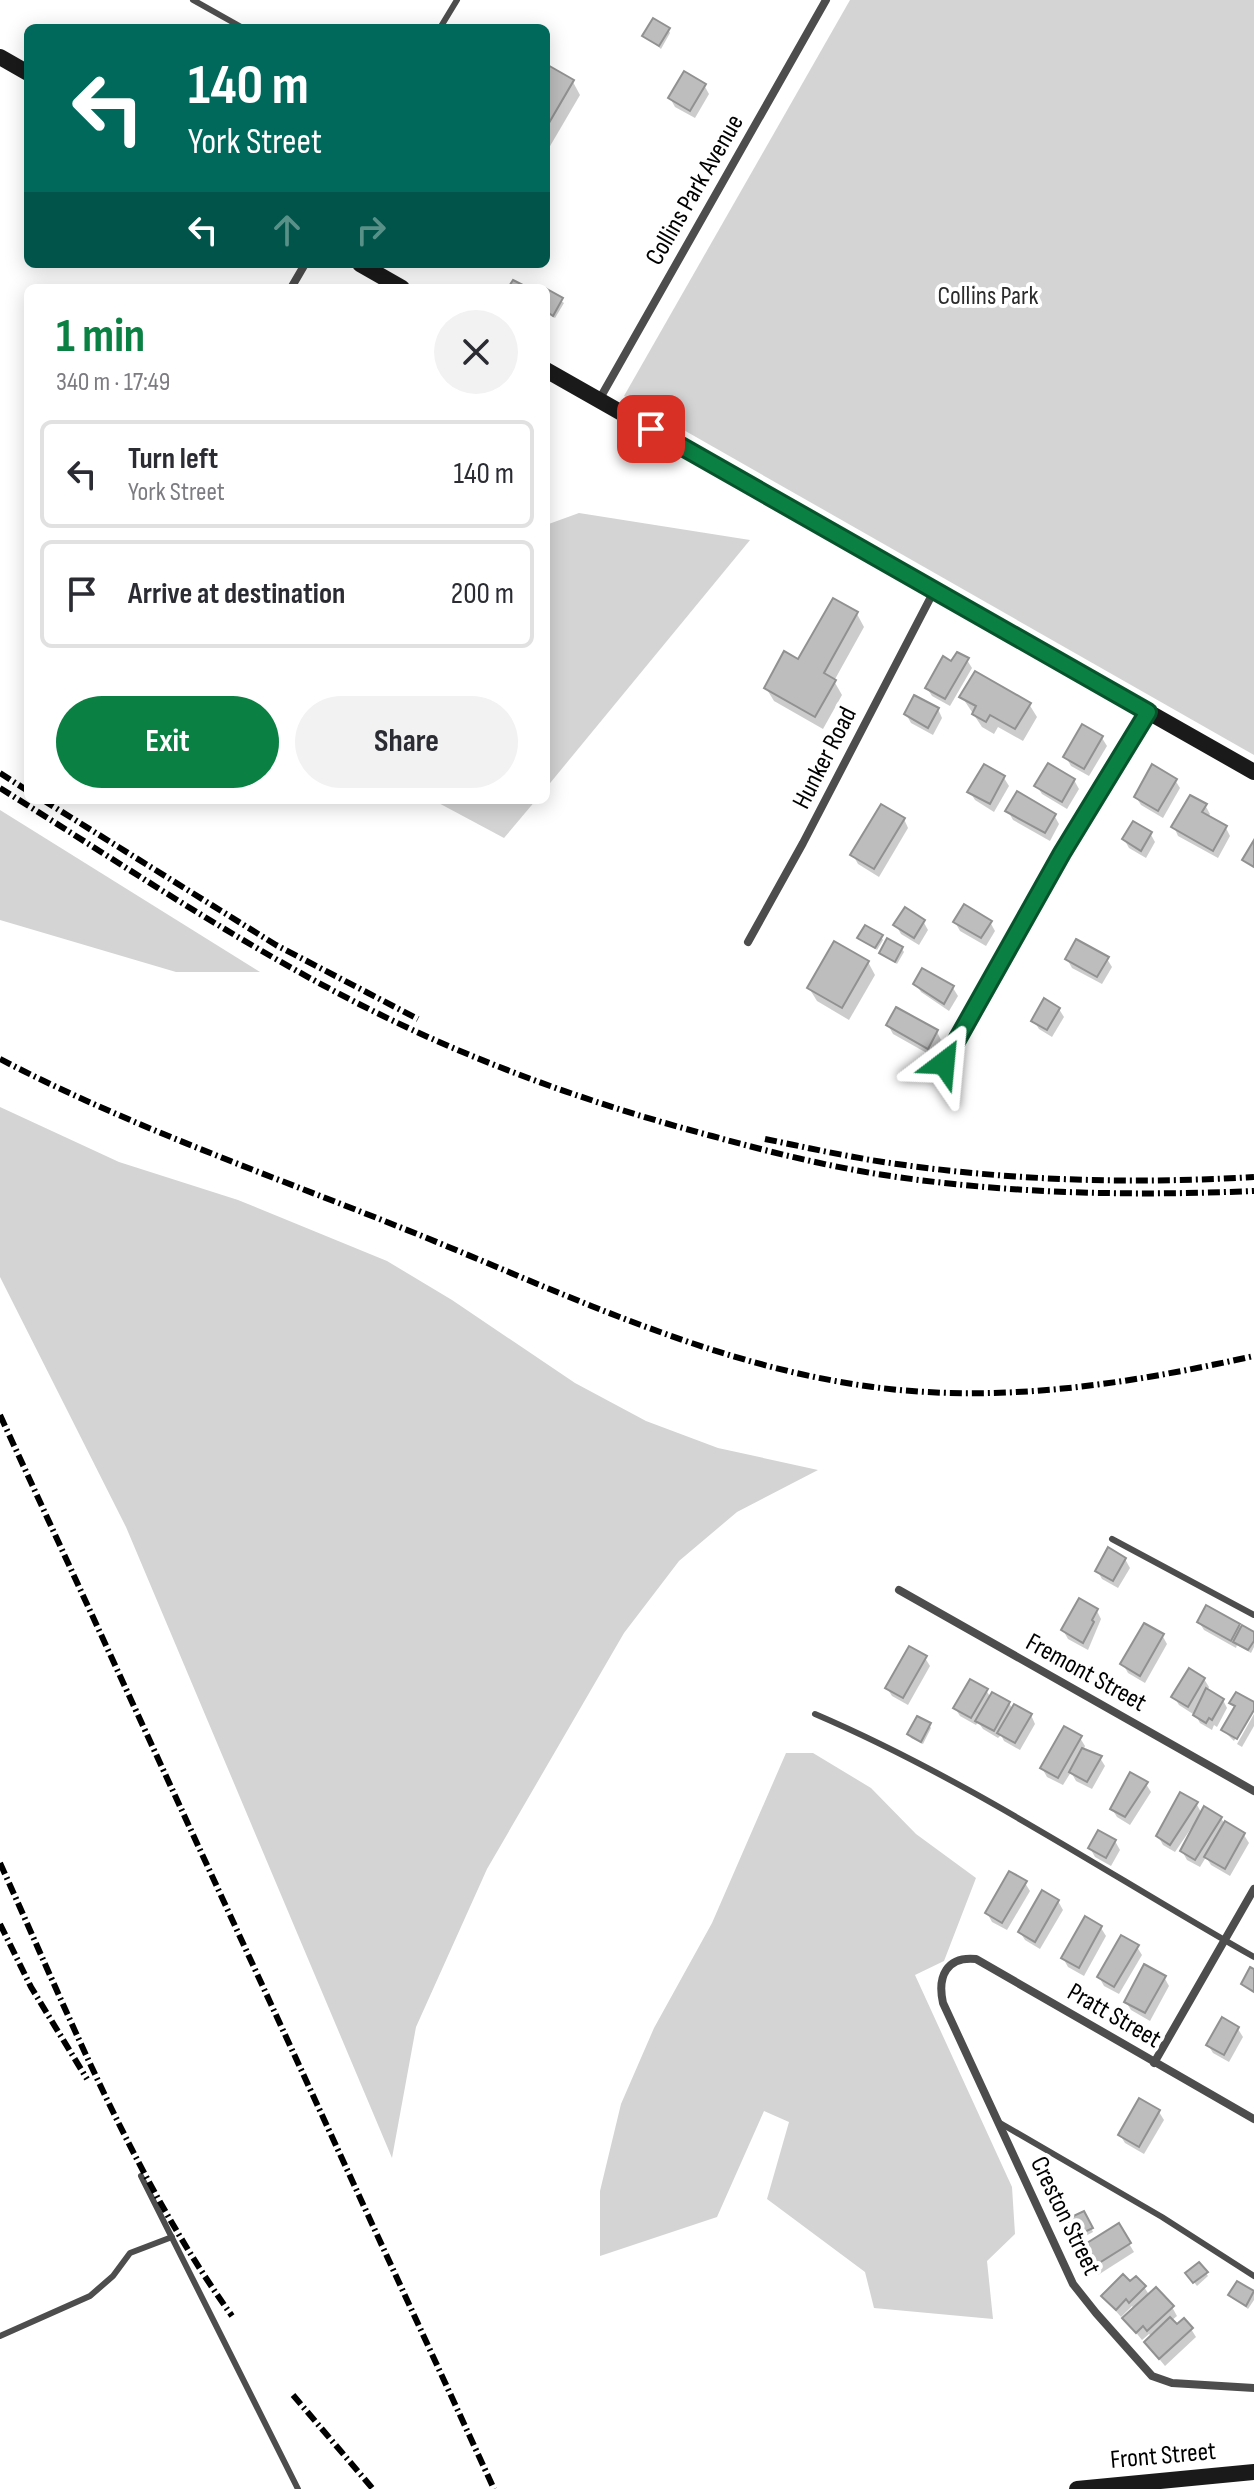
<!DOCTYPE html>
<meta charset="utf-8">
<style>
:root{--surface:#fff;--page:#f2f2f3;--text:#2b2b33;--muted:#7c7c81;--line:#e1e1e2;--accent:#0b8043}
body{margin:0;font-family:"Sofia Sans Condensed",sans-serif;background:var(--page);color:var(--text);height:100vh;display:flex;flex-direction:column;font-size:30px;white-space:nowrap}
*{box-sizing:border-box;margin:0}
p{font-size:26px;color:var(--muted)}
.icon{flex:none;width:44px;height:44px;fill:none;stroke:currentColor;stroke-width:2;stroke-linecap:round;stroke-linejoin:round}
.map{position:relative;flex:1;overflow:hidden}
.side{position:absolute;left:24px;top:284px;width:526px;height:520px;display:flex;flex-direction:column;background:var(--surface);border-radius:12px;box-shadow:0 4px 20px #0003}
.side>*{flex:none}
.banner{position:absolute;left:24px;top:24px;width:526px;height:244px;border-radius:12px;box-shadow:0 4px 20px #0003;background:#00695c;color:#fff;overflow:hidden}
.pin{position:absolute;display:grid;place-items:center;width:68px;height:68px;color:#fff;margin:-34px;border-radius:16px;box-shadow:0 4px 12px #0006}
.me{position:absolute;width:88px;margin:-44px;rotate:29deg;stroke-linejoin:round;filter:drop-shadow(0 0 6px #0008)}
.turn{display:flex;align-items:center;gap:28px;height:168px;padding:0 32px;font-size:36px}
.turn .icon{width:104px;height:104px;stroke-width:2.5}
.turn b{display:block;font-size:56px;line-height:68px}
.lanes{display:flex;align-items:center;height:76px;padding:0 32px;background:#0003;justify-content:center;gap:40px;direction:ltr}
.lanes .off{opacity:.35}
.round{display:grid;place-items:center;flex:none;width:84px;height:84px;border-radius:42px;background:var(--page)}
.head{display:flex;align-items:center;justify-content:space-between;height:136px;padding:0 32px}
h1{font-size:48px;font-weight:700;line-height:60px;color:var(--accent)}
.cta{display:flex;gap:16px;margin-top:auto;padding:16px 32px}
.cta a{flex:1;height:92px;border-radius:48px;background:var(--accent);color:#fff;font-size:32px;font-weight:700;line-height:92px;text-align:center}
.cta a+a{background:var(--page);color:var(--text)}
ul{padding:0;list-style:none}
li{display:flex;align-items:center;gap:24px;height:108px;margin:0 16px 12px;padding:0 16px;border:4px solid var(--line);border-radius:12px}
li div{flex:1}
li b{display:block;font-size:30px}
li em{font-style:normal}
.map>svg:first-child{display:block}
.green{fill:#d4d4d4}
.shadow{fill:#0003}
.building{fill:#bdbdbd;stroke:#919191;stroke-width:2}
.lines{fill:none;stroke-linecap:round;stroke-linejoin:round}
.lane{stroke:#4d4d4d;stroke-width:6}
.street{stroke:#4d4d4d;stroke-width:8}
.secondary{stroke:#1a1a1a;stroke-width:16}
.rail{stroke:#000;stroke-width:6;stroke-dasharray:12 4 2 4;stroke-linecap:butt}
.route-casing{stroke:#07532c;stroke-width:20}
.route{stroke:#0b8043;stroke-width:14}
.labels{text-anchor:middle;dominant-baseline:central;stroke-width:8;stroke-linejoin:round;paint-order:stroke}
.street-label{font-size:26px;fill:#000;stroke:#fff}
.park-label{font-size:26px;fill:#2b2b2b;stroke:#fff}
</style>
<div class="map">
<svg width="1254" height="2489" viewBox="0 0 1254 2489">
<rect width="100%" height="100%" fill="#fff"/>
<!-- green -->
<g class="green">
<path d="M850,0H1254V755L624,396Z"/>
<path d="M579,513L750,540L546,788V525Z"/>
<path d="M433,800H536L504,838Z"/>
<path d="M0,810L260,972H176L0,920Z"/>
<path d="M0,1107L119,1162L238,1200L387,1261L452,1300L575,1383L646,1421L718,1448L818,1470L737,1512L679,1561L624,1633L487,1869L416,2027L392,2158L126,1527L0,1277Z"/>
<path d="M786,1753H813L871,1788L916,1834L976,1878L944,1961L915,1975L1012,2187L1015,2234L987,2261L993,2319L874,2308L865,2272L767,2199L789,2122L764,2111L717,2217L600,2256V2191L621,2104L654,2028L712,1923Z"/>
</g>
<!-- shadow -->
<g class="shadow">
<path d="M668,29L670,33L661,49L645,36Z"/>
<path d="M546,66L573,82L580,95L546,153Z"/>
<path d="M704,85L709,94L695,118L675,107L670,98Z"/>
<path d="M547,291L564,303L555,318L546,312Z"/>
<path d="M857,614L864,627L834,681L842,695L823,729L774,701L766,688Z"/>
<path d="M967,660L972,668L950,706L932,696L927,688L952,664Z"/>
<path d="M962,697L1029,704L1037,717L1023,741L998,727L994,734L982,727Z"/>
<path d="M938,709L942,718L933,735L911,723L906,714Z"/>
<path d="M1083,727L1102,738L1107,746L1089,776L1071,766L1066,757Z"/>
<path d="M984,767L1004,778L1009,786L994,812L975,800L970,792Z"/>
<path d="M1074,780L1079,789L1067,809L1042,794L1037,786Z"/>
<path d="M1175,780L1180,788L1163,818L1141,805L1136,797Z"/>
<path d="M1205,805L1210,814L1208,817L1226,828L1230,836L1218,858L1178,836L1174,827Z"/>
<path d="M1008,811L1054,815L1059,824L1050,841L1013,820Z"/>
<path d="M904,819L908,828L879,877L858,864L853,855Z"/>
<path d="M1150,833L1155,842L1146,858L1129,848L1124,839Z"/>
<path d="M923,921L928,930L919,945L901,934L896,925Z"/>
<path d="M955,922H990L995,931L986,946L960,931Z"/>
<path d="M881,937L883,940L877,950L860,938Z"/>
<path d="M902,949L904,952L897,964L881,953Z"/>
<path d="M1067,959H1107L1112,967L1102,984L1072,968Z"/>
<path d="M868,962L875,975L849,1020L817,1001L809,988Z"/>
<path d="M916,984L953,988L958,996L949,1011L921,992Z"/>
<path d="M1059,1009L1064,1017L1052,1037L1039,1029L1034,1021Z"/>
<path d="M888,1025L937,1032L941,1040L932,1056L893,1034Z"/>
<path d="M1125,1559L1130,1568L1118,1588L1102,1579L1097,1570Z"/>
<path d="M1097,1611L1101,1619L1088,1650L1068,1639L1063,1630Z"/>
<path d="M1199,1622L1239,1626L1242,1631L1254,1634V1647L1251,1653L1237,1645L1236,1648L1204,1630Z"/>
<path d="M1162,1635L1167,1644L1145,1683L1128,1673L1123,1664Z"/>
<path d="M925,1658L930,1666L908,1705L892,1696L887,1688Z"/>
<path d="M1204,1679L1209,1687L1207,1691L1223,1700L1227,1708L1217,1727L1214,1725L1212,1730L1200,1723L1194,1712L1193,1714L1179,1705L1174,1697Z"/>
<path d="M986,1690L991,1698L1009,1703L1013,1710L1031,1715L1035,1724L1020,1750L1004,1741L1001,1735L998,1738L983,1729L978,1722L976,1725L960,1716L955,1708Z"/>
<path d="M1232,1703L1254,1704L1234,1741L1223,1730L1235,1709Z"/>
<path d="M1254,1714V1726L1242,1747L1237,1744Z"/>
<path d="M929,1725L931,1728L923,1744L911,1738L909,1734Z"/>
<path d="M1080,1738L1085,1746L1083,1751L1100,1758L1105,1766L1092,1789L1076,1781L1071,1772L1063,1785L1047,1777L1042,1768Z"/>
<path d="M1146,1784L1151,1792L1130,1825L1117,1817L1112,1809Z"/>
<path d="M1196,1803L1202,1814L1221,1818L1224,1823L1244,1835L1249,1843L1230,1876L1211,1865L1206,1857L1200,1867L1187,1860L1182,1851L1196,1825L1194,1824L1175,1852L1163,1845L1158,1836Z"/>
<path d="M1115,1841L1120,1850L1111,1866L1095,1857L1090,1848Z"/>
<path d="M1025,1883L1030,1891L1007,1930L992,1922L987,1913Z"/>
<path d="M1058,1901L1063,1910L1040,1949L1025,1940L1020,1932Z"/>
<path d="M1101,1928L1106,1936L1084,1976L1068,1967L1063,1958Z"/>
<path d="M1137,1947L1142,1955L1119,1994L1104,1986L1099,1977Z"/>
<path d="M1164,1977L1169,1986L1150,2021L1131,2010L1126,2002Z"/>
<path d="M1238,2029L1243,2037L1229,2062L1213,2053L1208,2045Z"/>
<path d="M1140,2101L1159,2112L1164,2120L1144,2154L1125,2143L1120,2135Z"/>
<path d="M1083,2213L1093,2232L1080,2239L1070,2220Z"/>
<path d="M1118,2226L1134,2252L1098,2275L1082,2249Z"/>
<path d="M1206,2273L1208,2276L1197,2286L1190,2277Z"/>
<path d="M1130,2284L1144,2287L1150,2296L1172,2307L1177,2316L1171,2321L1177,2327L1191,2329L1196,2337L1165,2366L1146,2343L1152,2337L1149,2334L1142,2340L1125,2319L1135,2310L1132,2306L1121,2317L1103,2296Z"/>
<path d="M1238,2284L1254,2294V2300L1248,2309L1231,2295Z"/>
</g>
<!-- building -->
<g class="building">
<path d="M653,18L670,28L659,46L642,36Z"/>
<path d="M546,64L574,80L546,128Z"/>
<path d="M684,71L706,84L690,111L668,98Z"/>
<path d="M513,280L523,285L522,288H508Z"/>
<path d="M547,289L563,298L553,316L546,311Z"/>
<path d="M833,598L858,612L824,673L836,680L815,717L764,688L784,651L798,659Z"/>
<path d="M957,652L969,658L945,699L925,688L943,656L951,661Z"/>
<path d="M975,671L1031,703L1015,729L990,715L986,722L972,714L976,706L959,697Z"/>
<path d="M914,695L939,708L928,728L904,714Z"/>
<path d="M1082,724L1103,736L1084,769L1063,757Z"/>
<path d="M1048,763L1075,779L1062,802L1034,786Z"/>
<path d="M984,764L1005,776L990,804L967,792Z"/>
<path d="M1152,764L1177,779L1158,811L1134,797Z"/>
<path d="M1017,791L1056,814L1045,833L1005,811Z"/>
<path d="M1190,795L1207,804L1202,812L1227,826L1213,851L1171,827Z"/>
<path d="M881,804L905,818L874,869L850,855Z"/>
<path d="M1133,821L1152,832L1141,851L1122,839Z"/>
<path d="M1254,840V867L1242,860Z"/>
<path d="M964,904L992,921L981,938L953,922Z"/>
<path d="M905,907L925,920L914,938L893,925Z"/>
<path d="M865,925L883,935L875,948L857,938Z"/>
<path d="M887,938L903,947L895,962L879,953Z"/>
<path d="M1076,939L1109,957L1097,977L1065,959Z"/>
<path d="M834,941L869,961L842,1008L807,988Z"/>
<path d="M922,968L954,986L944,1004L913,984Z"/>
<path d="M1044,998L1060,1008L1047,1030L1031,1021Z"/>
<path d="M896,1007L938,1030L928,1049L886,1025Z"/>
<path d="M1108,1547L1126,1558L1113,1581L1095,1571Z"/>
<path d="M1079,1598L1098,1609L1092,1620L1094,1622L1083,1643L1061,1630Z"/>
<path d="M1206,1605L1240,1624L1231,1641L1197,1622Z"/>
<path d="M1144,1623L1164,1634L1140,1676L1120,1664Z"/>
<path d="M1242,1625L1254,1632V1641L1248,1650L1233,1642Z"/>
<path d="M909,1646L927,1656L903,1698L885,1688Z"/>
<path d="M1189,1668L1205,1678L1188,1707L1171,1697Z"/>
<path d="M970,1679L988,1689L971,1718L953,1708Z"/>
<path d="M1206,1688L1224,1699L1212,1720L1209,1718L1206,1723L1193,1715Z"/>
<path d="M992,1692L1010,1702L994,1731L975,1721Z"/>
<path d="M1236,1692L1254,1702V1710L1237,1739L1221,1730L1235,1706L1229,1703Z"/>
<path d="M1014,1704L1032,1714L1015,1743L997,1733Z"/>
<path d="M917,1716L931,1723L921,1742L907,1734Z"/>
<path d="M1064,1726L1082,1736L1058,1778L1040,1768Z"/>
<path d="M1082,1748L1102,1756L1087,1782L1069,1772Z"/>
<path d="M1130,1772L1148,1782L1125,1817L1110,1809Z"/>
<path d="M1180,1792L1198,1802L1170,1845L1156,1836Z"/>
<path d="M1204,1806L1222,1817L1195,1860L1180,1851Z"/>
<path d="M1225,1821L1245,1833L1225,1869L1204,1857Z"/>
<path d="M1098,1830L1116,1840L1106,1858L1088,1848Z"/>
<path d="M1009,1871L1027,1881L1002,1923L985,1913Z"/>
<path d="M1042,1890L1059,1900L1035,1942L1018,1932Z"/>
<path d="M1085,1916L1102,1926L1079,1968L1061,1958Z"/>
<path d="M1121,1935L1139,1945L1114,1987L1097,1977Z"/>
<path d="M1144,1964L1166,1976L1145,2013L1124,2002Z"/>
<path d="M1250,1967L1254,1969V1992L1241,1984Z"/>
<path d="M1222,2017L1239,2027L1224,2055L1206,2045Z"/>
<path d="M1139,2098L1160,2110L1139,2147L1118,2135Z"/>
<path d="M1084,2211L1093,2228L1076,2236L1067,2219Z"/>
<path d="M1119,2223L1131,2243L1091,2268L1079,2248Z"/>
<path d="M1199,2262L1208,2272L1193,2283L1185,2273Z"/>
<path d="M1123,2274L1130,2281L1136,2276L1146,2286L1129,2303L1126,2299L1116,2310L1101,2296Z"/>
<path d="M1237,2281L1254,2291L1246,2306L1228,2295Z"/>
<path d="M1156,2287L1174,2306L1147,2331L1143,2326L1136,2333L1122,2318Z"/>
<path d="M1170,2317L1177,2324L1184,2318L1193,2328L1159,2359L1144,2342Z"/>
</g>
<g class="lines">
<!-- lane -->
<g class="lane">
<path d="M193,0L243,28"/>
<path d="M440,28L457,0"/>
<path d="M1112,1539L1254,1615"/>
<path d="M815,1714C969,1780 1109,1875 1254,1957"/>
<path d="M1000,2123L1162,2217L1254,2276"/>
<path d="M141,2176L298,2489"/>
<path d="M0,2336L90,2296L113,2276L130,2253L172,2237"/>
</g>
<!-- street -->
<g class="street">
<path d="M291,288L305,264"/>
<path d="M599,400L826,0"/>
<path d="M748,942L803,843L934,591"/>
<path d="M944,1063L1062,853L1148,712"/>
<path d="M899,1590L1254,1791"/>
<path d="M1154,2063L1254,1889"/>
<path d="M1254,2119L976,1959C947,1956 937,1976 943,2003L1073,2284L1096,2313L1152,2376L1172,2383L1254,2388"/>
</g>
<!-- secondary -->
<g class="secondary">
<path d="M0,57L28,73"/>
<path d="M360,264L402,288"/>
<path d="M546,370L1254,772"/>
<path d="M1077,2489L1254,2472"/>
</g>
<!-- rail -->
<g class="rail">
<path d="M0,773L28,791"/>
<path d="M0,788C122,864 242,946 371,1010C479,1064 595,1105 712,1136C773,1153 834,1168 897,1177C1016,1194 1134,1196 1254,1191"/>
<path d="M43,800L276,945L418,1019"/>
<path d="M0,1059C127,1125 264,1173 397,1226C551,1287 707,1365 873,1387C1002,1404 1128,1384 1254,1356"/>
<path d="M765,1139C809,1148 853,1158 897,1164C1015,1181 1134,1184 1254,1177"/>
<path d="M0,1415L494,2489"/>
<path d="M0,1863C70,2017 133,2178 232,2316"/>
<path d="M0,1924L31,1987L87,2079"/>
<path d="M293,2395L373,2489"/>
</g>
</g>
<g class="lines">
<defs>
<path id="route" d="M651,429L1148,712L1062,853L944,1063"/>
</defs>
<!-- route casing -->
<use href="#route" class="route-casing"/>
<!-- route -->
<use href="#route" class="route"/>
</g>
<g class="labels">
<!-- street labels -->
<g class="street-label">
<text transform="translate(695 190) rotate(-60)">Collins Park Avenue</text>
<text transform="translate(825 758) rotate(-63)">Hunker Road</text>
<text transform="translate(1086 1673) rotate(29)">Fremont Street</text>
<text transform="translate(1114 2016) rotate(30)">Pratt Street</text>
<text transform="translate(1065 2216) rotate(64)">Creston Street</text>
<text transform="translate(1163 2456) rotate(-5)">Front Street</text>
</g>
<!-- park labels -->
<g class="park-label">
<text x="988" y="296">Collins Park</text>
</g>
</g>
</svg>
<div class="pin" style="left:651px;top:429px;background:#d93025"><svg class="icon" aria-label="arrive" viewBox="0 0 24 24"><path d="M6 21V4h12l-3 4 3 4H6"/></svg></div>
<svg class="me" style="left:944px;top:1063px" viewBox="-20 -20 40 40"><path d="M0-17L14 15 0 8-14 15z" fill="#0b8043" stroke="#fff" stroke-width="4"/></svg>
<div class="banner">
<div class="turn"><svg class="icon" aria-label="left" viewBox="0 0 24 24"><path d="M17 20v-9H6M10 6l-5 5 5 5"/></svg><div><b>140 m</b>York Street</div></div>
<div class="lanes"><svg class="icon" aria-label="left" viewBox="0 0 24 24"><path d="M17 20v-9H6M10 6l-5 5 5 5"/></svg><svg class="icon off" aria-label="ahead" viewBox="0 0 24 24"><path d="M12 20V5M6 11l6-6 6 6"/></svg><svg class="icon off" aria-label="right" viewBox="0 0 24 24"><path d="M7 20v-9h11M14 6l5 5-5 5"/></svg></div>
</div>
<section class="side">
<div class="head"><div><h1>1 min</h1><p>340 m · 17:49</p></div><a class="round"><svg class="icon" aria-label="close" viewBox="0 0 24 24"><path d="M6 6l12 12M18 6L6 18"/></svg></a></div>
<ul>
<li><svg class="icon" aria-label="left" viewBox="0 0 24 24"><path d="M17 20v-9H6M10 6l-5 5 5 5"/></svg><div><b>Turn left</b><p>York Street</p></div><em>140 m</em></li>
<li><svg class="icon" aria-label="arrive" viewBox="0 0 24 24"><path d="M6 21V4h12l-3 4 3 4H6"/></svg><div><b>Arrive at destination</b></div><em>200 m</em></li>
</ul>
<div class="cta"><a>Exit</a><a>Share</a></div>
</section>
</div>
